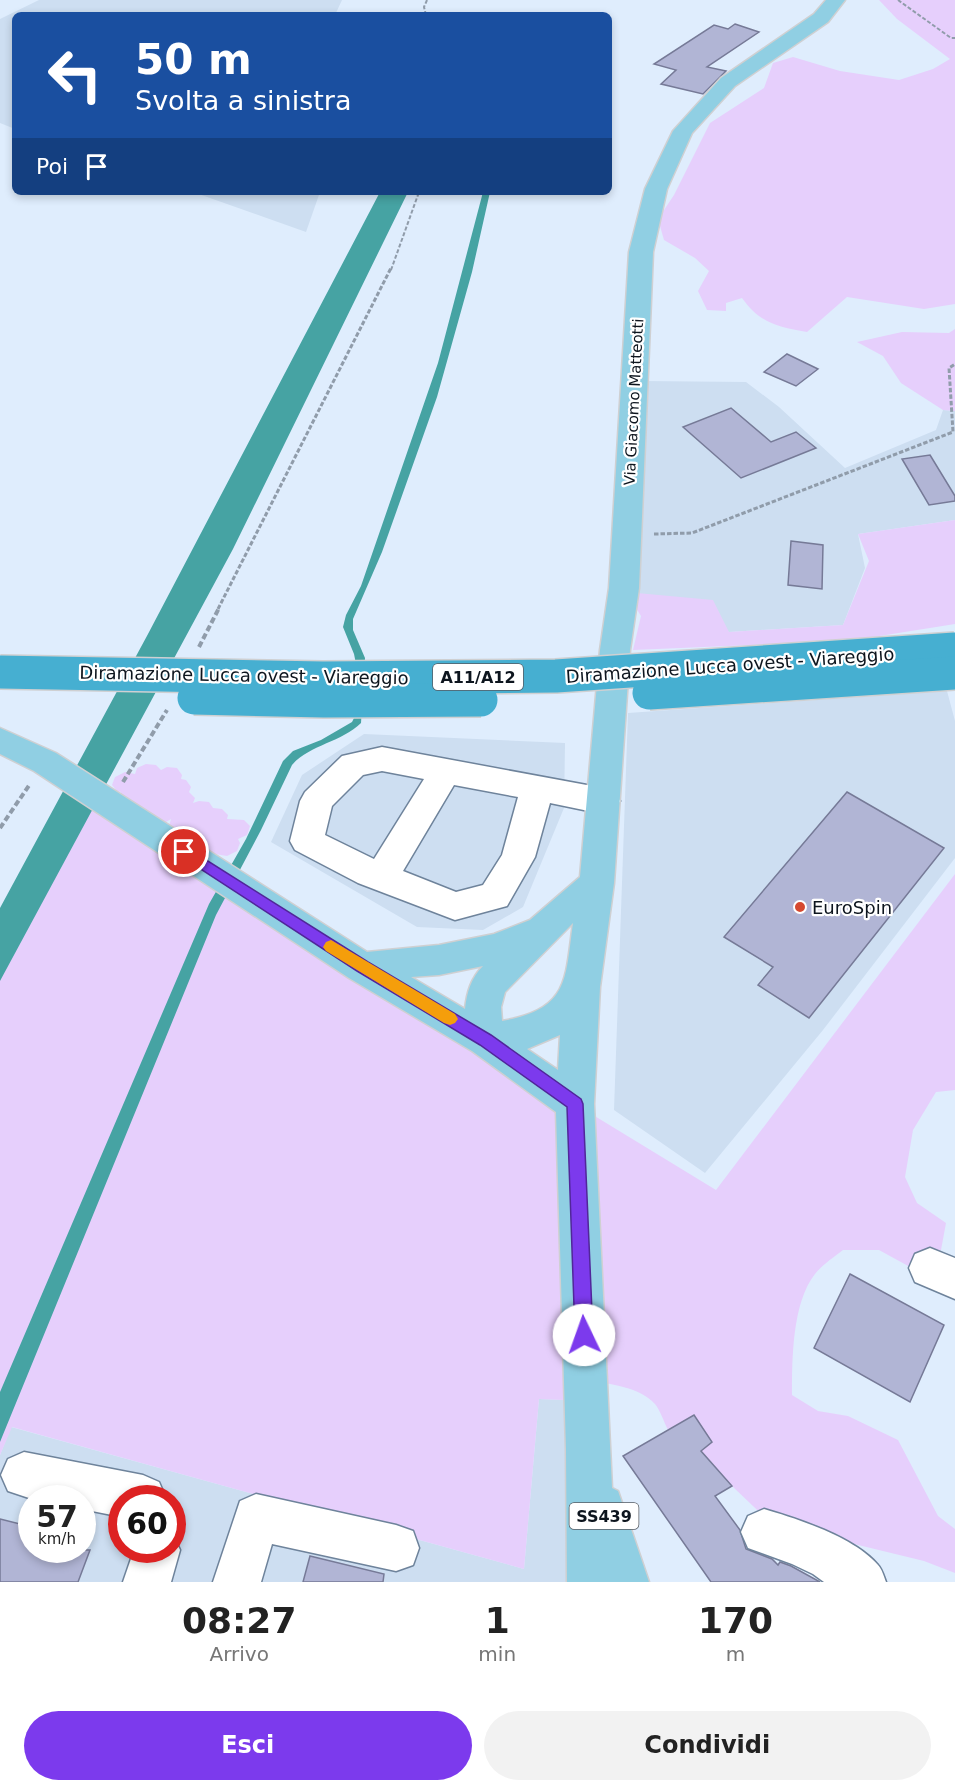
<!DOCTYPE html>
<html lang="it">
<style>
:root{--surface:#fff;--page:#f2f2f2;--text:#222;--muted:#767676;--accent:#7c3aed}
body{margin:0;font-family:"DejaVu Sans",sans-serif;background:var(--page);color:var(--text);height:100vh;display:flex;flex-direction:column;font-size:22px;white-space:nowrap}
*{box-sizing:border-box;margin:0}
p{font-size:20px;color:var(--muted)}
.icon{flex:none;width:33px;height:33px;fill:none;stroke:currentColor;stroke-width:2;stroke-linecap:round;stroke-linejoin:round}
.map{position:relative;height:1582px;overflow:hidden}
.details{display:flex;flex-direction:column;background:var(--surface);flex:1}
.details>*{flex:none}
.hud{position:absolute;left:12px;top:12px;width:600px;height:183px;border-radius:9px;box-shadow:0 3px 9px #0003;background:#1a4fa0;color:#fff;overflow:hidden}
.speed{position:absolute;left:18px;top:1485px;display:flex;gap:12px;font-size:30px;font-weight:700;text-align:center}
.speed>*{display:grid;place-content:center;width:78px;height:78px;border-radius:50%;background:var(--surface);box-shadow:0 3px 9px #0003;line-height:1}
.speed small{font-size:15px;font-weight:400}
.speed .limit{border:9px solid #d22;background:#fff;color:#111}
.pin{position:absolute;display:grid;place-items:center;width:51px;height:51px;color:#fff;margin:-26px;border:3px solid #fff;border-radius:50%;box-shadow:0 2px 6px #0007}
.me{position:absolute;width:66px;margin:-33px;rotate:357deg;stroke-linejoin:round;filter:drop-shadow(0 0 4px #0008)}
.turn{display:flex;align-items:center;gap:21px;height:126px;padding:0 24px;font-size:27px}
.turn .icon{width:78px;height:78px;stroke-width:2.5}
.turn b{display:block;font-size:42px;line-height:51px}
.then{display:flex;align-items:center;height:57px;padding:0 24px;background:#0003;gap:12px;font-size:22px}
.eta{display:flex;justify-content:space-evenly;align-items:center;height:102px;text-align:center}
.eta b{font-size:36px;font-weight:700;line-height:42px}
.primary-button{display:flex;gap:12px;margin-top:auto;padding:12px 24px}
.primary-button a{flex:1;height:69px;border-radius:36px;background:var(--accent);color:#fff;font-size:24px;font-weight:700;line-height:69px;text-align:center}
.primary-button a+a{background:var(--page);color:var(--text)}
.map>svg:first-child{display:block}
.built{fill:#cddef1;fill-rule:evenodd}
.green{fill:#e6cffc}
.water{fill:#46a3a3}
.building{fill:#b1b5d5;stroke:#767a97;stroke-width:1.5}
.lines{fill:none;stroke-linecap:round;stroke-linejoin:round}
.minor-casing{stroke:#6e839b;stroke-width:3}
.major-casing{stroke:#cfd0d2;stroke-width:3}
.path-far2{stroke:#909caa;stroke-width:2;stroke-dasharray:4 2;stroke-linecap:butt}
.path-far1{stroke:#909caa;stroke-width:3;stroke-dasharray:4.5 2;stroke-linecap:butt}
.path{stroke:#909caa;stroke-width:4;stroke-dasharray:6 3;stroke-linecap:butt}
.minor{fill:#fff;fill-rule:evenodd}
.major{fill:#90cfe3;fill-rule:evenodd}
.highway-bridge-casing{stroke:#cfd0d2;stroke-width:36;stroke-linecap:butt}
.highway-bridge{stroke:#46afd1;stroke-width:33}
.route{fill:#7c3aed;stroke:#51269a;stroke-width:1.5}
.slow{fill:#f59e0b}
.poi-dot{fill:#d54930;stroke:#fff;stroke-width:2}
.labels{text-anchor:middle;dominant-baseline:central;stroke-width:4.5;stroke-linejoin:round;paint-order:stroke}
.far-street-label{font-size:15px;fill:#0d151e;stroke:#fff}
.shield{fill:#fff;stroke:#565b62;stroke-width:1.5}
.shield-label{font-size:16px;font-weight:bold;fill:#0d151e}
.street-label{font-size:18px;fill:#0d151e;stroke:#fff}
.poi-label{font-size:18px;fill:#0d151e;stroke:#fff;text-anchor:start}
</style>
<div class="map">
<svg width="955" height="1582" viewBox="0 0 955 1582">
<rect width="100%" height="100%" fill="#dfedfd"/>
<!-- built -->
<g class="built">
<path d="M39,0H342L335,15H15V129L0,123V19Z"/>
<path d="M193,192H320L306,232Z"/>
<path d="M642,381L746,382L779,407L845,468L936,430L943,410L955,411V520L858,534L865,568L843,625L729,632L626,592Z"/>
<path d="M947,691L955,721V858L823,1030L705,1173L614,1110L628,713Z"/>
<path d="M364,734L565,743L564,808L523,907L483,930L417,927L271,842L302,775Z"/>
<path d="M539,1399L588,1401L591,1582H0V1455L11,1427L524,1569ZM32,1498H82V1550H32ZM122,1498H172V1550H122Z"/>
</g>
<!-- green -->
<g class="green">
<path d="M879,0H955V304L924,309L847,297L807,332C777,327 760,323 742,298L726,303V311L707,310L698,291L709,271L695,258L664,240L658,219L674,195L710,123L764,88L773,63L793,57L840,71L899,80L933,69L950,59L897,19Z"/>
<path d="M955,329V411L943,410L901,383L883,356L857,342L902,332L949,333Z"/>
<path d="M955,520V624L848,641L633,650L641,616L626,592L713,600L729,632L843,625L869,561L858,534Z"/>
<path d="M146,764L156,765L161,770L167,767L177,768L182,775L181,779L186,780L191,787L189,792L195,798L193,803L199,801L209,802L213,808L222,809L228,815L227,819L244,820L250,826L247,835L238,839L240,843L237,851L227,856L209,853L204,843H192L187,836V833H174L169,826L171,819L166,822L155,821L150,812L118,800L121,792L117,791L112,785L115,777L125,772L135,774L137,768Z"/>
<path d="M99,796L575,1104L716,1190L955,874V1090L936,1092L913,1130L905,1177L917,1203L946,1223L941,1250L910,1267L879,1250H843C834,1257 822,1265 815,1274C792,1303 792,1360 792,1395L818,1411L848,1416L898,1440L938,1516L955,1529V1573L924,1561L772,1524L732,1486L701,1451L712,1442L694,1415L668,1430C664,1422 660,1410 655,1404C640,1387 608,1383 587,1381L588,1401L539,1399L524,1569L12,1427L0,1455V980Z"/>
</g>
<!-- water -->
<g class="water">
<path d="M380,192H408L233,549L0,981V908L148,634Z"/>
<path d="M483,192H490L472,272L437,397L382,552L353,619V630L365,658L361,723C342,742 309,745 292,765L261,830L216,915L0,1442V1392L209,904L246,839L283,761L293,751L321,740L352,722L357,712V669L354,654L343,627L346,615L361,586L438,363Z"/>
</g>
<!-- building -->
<g class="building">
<path d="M735,24L759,32L707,67L726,71L703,94L661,84L676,70L654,64L714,25L728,29Z"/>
<path d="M787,354L818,369L796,386L764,372Z"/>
<path d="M731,408L771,442L796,432L816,448L741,478L683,427Z"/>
<path d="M930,455L955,496V501L929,505L902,459Z"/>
<path d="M791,541L823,545L822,589L788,585Z"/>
<path d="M847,792L944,848L809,1018L758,985L773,967L724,937Z"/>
<path d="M850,1274L944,1325L910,1402L814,1348Z"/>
<path d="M694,1415L712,1442L701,1451L732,1486L715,1496L740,1530L746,1549L772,1559L778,1565L780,1562L791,1566L820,1582H711L623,1456Z"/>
<path d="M0,1519L32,1527V1550H90L78,1582H0Z"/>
<path d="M310,1556L384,1574L383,1582H303Z"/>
</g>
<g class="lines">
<defs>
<g id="minor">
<path d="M382,747L603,788L615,792L620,801L615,810L603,814L550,803L535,857L507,906L455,920L358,883L295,850L290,841L300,801L305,792L342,756ZM382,771L424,779L374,859L325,835L332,806L363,775ZM454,785L518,797L502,855L483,885L456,892L403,871Z"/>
<path d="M930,1248L955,1258V1299L915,1282L909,1268L915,1254Z"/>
<path d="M24,1452L143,1475L159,1482L166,1498H122V1517L82,1509V1498L32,1499L8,1491L1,1475L8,1459Z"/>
<path d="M256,1494L396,1525L413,1531L419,1548L413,1565L396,1571L272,1544L261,1582H213L240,1501Z"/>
<path d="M764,1509C798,1519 854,1537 878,1565C882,1569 884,1577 886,1582H824L813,1574L792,1564L748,1548L741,1532L748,1516Z"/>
<path d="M172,1533L180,1550L171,1582H123L134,1550H172Z"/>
</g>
<path id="major" d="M826,0H845L828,22L735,86L692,133L667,189L653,252L639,588L630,650L614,883L600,987L594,1104L612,1488L618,1491L649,1582H567L566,1449L556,1112L472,1051L349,978L34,771L0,754V728L56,753L367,952L439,945L494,934L530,920L580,877L600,650L609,588L629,252L645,189L673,131L721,78L814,14ZM573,923C565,981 569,1009 502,1021L501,1007L505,992ZM483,966C471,978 467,992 465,1009L411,977L439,975ZM560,1035L558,1070L527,1049Z"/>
</defs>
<!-- minor casing -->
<use href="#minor" class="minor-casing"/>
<!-- major casing -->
<use href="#major" class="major-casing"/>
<!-- path-far2 -->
<g class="path-far2">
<path d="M898,0L951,38H955"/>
<path d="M426,15L424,7L427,0"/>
<path d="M391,270L419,192"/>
</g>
<!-- path-far1 -->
<g class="path-far1">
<path d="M654,534L692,533L953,432L949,368L955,364"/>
<path d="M218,609L391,268"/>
</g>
<!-- path -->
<g class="path">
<path d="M199,647L219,608"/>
<path d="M123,782L167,710"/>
<path d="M0,828L30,784"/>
</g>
<!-- minor -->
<use href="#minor" class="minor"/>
<!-- major -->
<use href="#major" class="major"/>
<defs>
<g id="highway-bridge">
<path d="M0,672L323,678L556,676L955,649"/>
<path d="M649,693L955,673"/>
<path d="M194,698L324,701L481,700"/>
</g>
</defs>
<!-- highway-bridge casing -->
<use href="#highway-bridge" class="highway-bridge-casing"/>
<!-- highway-bridge -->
<use href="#highway-bridge" class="highway-bridge"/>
</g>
<!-- route -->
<path class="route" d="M184,846L368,962L491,1035L581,1099L583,1104L593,1335L591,1341L584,1343L578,1341L575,1335L567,1107L480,1045L357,971L179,855L177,852L179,848Z"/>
<!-- slow -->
<path class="slow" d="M331,940L455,1014L458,1019L455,1023L450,1025L444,1023L326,951L323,947L326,942Z"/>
<!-- markers -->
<circle class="poi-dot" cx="800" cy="907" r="6"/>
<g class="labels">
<!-- far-street labels -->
<g class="far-street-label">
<text transform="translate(634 402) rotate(-87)">Via Giacomo Matteotti</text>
</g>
<!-- shield labels -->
<g class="shield">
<rect x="433" y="664" width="90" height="26" rx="4.5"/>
<rect x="569.5" y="1503" width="69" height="26" rx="4.5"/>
</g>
<g class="shield-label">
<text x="478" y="677">A11/A12</text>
<text x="604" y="1516">SS439</text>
</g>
<!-- street labels -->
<g class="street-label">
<text transform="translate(730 665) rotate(-4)">Diramazione Lucca ovest - Viareggio</text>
<text transform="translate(244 675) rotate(1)">Diramazione Lucca ovest - Viareggio</text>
</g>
<!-- poi labels -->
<g class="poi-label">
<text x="812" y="907">EuroSpin</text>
</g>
</g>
</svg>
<div class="speed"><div>57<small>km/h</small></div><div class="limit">60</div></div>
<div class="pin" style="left:184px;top:852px;background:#d93025"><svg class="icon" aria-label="arrive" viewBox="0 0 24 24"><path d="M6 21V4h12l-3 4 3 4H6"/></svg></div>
<svg class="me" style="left:584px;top:1335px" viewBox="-20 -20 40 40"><circle r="19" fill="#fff"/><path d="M0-13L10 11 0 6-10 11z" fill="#7c3aed"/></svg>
<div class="hud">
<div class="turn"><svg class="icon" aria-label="left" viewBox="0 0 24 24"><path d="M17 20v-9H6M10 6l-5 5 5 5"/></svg><div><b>50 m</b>Svolta a sinistra</div></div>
<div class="then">Poi<svg class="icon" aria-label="arrive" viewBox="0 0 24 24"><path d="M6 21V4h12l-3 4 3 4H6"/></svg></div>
</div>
</div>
<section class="details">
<div class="eta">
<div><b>08:27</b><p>Arrivo</p></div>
<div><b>1</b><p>min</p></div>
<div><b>170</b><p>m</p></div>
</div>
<div class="primary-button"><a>Esci</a><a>Condividi</a></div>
</section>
